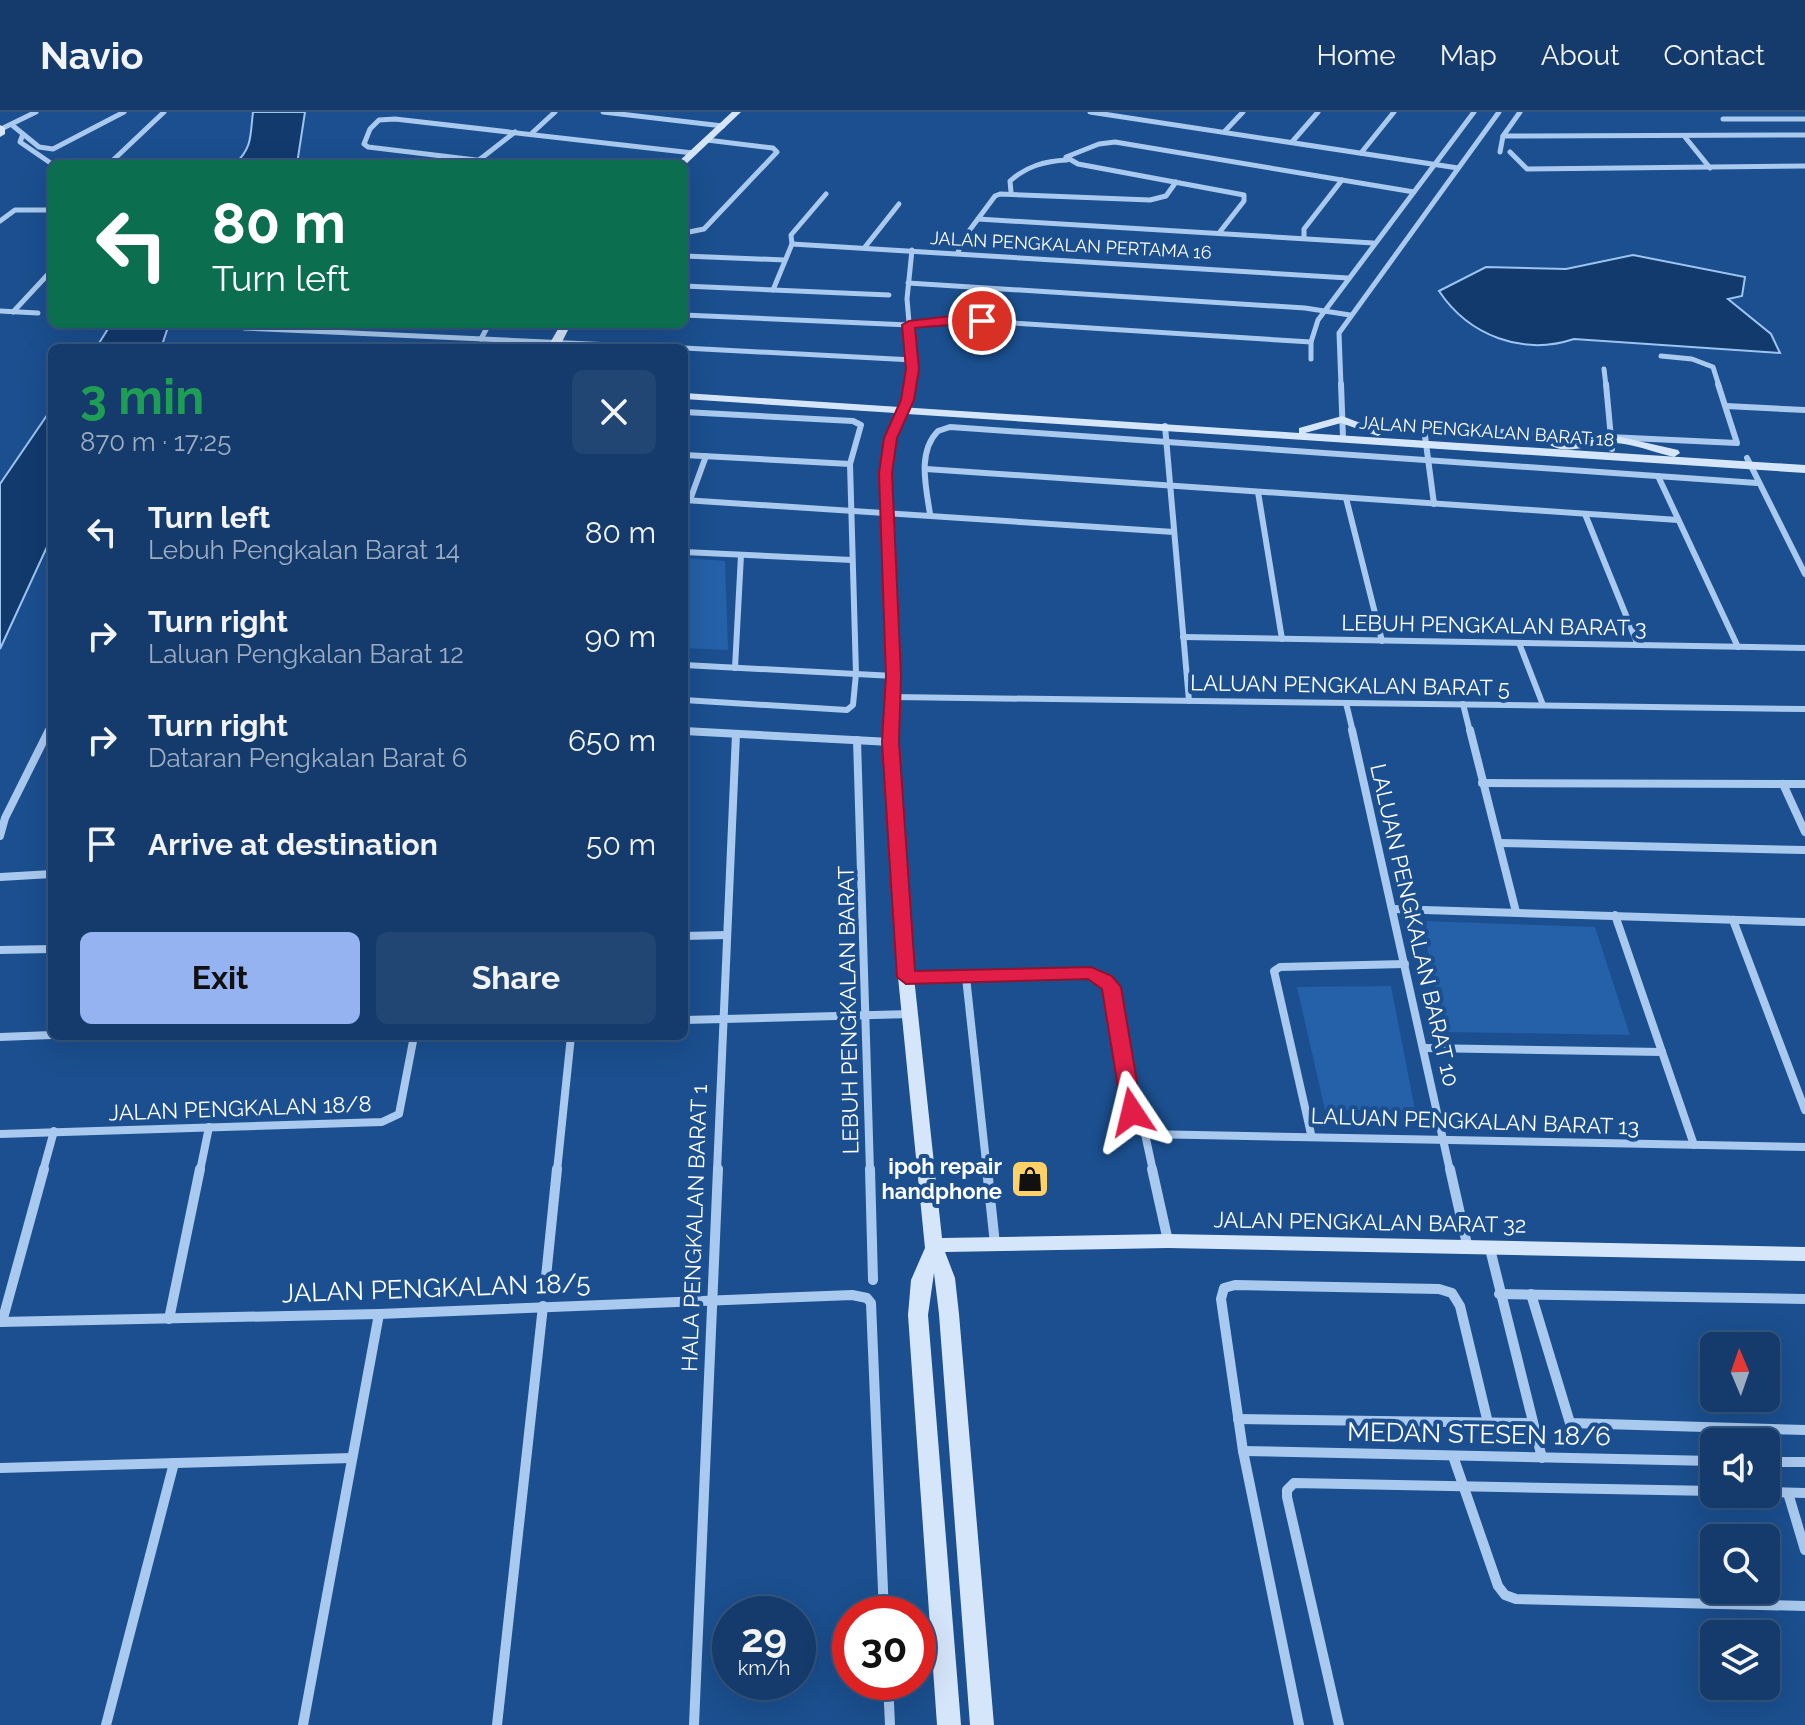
<!DOCTYPE html>
<meta charset="utf-8">
<style>
:root{--surface:#143b6b;--page:#214673;--text:#f1f3f6;--muted:#9dadc1;--line:#33557e;--accent:#95b2f1}
body{margin:0;font-family:Raleway,sans-serif;background:var(--page);color:var(--text);height:100vh;display:flex;flex-direction:column;font-size:30px;white-space:nowrap}
*{box-sizing:border-box;margin:0}
p{font-size:26px;color:var(--muted)}
.icon{flex:none;width:44px;height:44px;fill:none;stroke:currentColor;stroke-width:2;stroke-linecap:round;stroke-linejoin:round}
.map{position:relative;flex:1;overflow:hidden}
.side{position:absolute;left:48px;top:232px;width:640px;height:696px;display:flex;flex-direction:column;background:var(--surface);border-radius:12px;box-shadow:0 8px 32px #0002,0 0 0 2px var(--line)}
.side>*{flex:none}
.top-card{position:absolute;left:48px;top:48px;width:640px;height:168px;border-radius:12px;box-shadow:0 8px 32px #0002,0 0 0 2px var(--line);background:#0b6e4f;color:#fff;overflow:hidden}
.needle{width:52px;rotate:358deg}
.controls{position:absolute;left:1700px;top:1220px;display:grid;gap:16px}
.controls a{display:grid;place-items:center;width:80px;height:80px;border-radius:12px;background:var(--surface);box-shadow:0 8px 32px #0002,0 0 0 2px var(--line);font-size:40px}
.speed{position:absolute;left:712px;top:1484px;display:flex;gap:16px;font-size:40px;font-weight:700;text-align:center}
.speed>*{display:grid;place-content:center;width:104px;height:104px;border-radius:50%;background:var(--surface);box-shadow:0 8px 32px #0002,0 0 0 2px var(--line);line-height:1}
.speed small{font-size:20px;font-weight:400}
.speed .limit{border:12px solid #d22;background:#fff;color:#111}
.pin{position:absolute;display:grid;place-items:center;width:68px;height:68px;color:#fff;margin:-34px;border:4px solid #fff;border-radius:50%;box-shadow:0 2px 8px #0007}
.me{position:absolute;width:88px;margin:-44px;rotate:350deg;stroke-linejoin:round;filter:drop-shadow(0 0 6px #0008)}
.turn{display:flex;align-items:center;gap:28px;height:168px;padding:0 32px;font-size:36px}
.turn .icon{width:104px;height:104px;stroke-width:2.5}
.turn b{display:block;font-size:56px;line-height:68px}
.round{display:grid;place-items:center;flex:none;width:84px;height:84px;border-radius:12px;background:var(--page)}
.head{display:flex;align-items:center;justify-content:space-between;height:136px;padding:0 32px}
h1{font-size:48px;font-weight:700;line-height:60px;color:#1e9e55}
.primary-button{display:flex;gap:16px;margin-top:auto;padding:16px 32px}
.primary-button a{flex:1;height:92px;border-radius:12px;background:var(--accent);color:#111;font-size:32px;font-weight:700;line-height:92px;text-align:center}
.primary-button a+a{background:var(--page);color:var(--text)}
ul{padding:0;list-style:none}
li{display:flex;align-items:center;gap:24px;height:104px;padding:0 32px}
li div{flex:1}
li b{display:block;font-size:30px}
li em{font-style:normal}
header{display:flex;align-items:center;gap:48px;box-sizing:border-box;height:112px;padding:0 40px;background:var(--surface);border-bottom:2px solid var(--line)}
header strong{font-size:38px}
nav{display:flex;gap:44px;margin-inline-start:auto;font-size:28px}
.map>svg:first-child{display:block}
.green{fill:#2461a8}
.water{fill:#123a6d;stroke:#9cc4f0;stroke-width:2}
.lines{fill:none;stroke-linecap:round;stroke-linejoin:round}
.street-far3{stroke:#a9c9ee;stroke-width:5}
.street-far2{stroke:#a9c9ee;stroke-width:6}
.street-far1{stroke:#a9c9ee;stroke-width:8}
.street{stroke:#a9c9ee;stroke-width:10}
.secondary{fill:#d6e6fa;fill-rule:evenodd}
.route{fill:#e11d48;stroke:#92132f;stroke-width:2}
.labels{text-anchor:middle;dominant-baseline:central;stroke-width:8;stroke-linejoin:round;paint-order:stroke}
.far-street-label{font-size:18px;fill:#fff;stroke:#1b4f8f}
.street-label{font-size:22px;fill:#fff;stroke:#1b4f8f}
.poi-label{font-size:22px;font-weight:bold;fill:#fff;stroke:#1b4f8f;text-anchor:end}
.near-street-label{font-size:26px;fill:#fff;stroke:#1b4f8f}
</style>
<header>
<strong>Navio</strong>
<nav><a>Home</a><a>Map</a><a>About</a><a>Contact</a></nav>
</header>
<div class="map">
<svg width="1805" height="1613" viewBox="0 0 1805 1613">
<rect width="100%" height="100%" fill="#1b4f8f"/>
<!-- green -->
<g class="green">
<path d="M684,446L725,449L728,538L684,536Z"/>
<path d="M1422,809L1595,815L1630,923L1444,920Z"/>
<path d="M1391,874L1415,998H1325L1297,875Z"/>
</g>
<!-- water -->
<g class="water">
<path d="M253,0H305L297,52H235C253,35 250,23 253,0Z"/>
<path d="M1633,143L1745,165L1742,184L1728,187L1771,222L1780,241L1574,227C1523,244 1469,224 1439,179L1486,155L1566,157Z"/>
<path d="M111,212H169L161,236H96Z"/>
<path d="M52,296V424L0,537V372Z"/>
</g>
<g class="lines">
<!-- street-far3 -->
<g class="street-far3">
<path d="M603,0L723,14"/>
<path d="M1090,0L1458,56"/>
<path d="M1723,7H1805"/>
<path d="M12,13L39,35L53,37L124,0"/>
<path d="M1,17L36,0"/>
<path d="M1225,19L1243,0"/>
<path d="M23,22L20,30L52,52"/>
<path d="M531,22L555,0"/>
<path d="M1503,24L1805,23"/>
<path d="M1685,25L1710,56"/>
<path d="M1292,30L1318,0"/>
<path d="M1500,40L1503,24L1520,0"/>
<path d="M1510,40L1527,57L1805,54"/>
<path d="M1361,41L1394,0"/>
<path d="M479,48L515,20"/>
<path d="M109,52L164,0"/>
<path d="M509,52L368,35L364,32L370,17L379,8L395,7L693,41"/>
<path d="M1011,80L1010,69C1027,54 1045,49 1067,48"/>
<path d="M978,107L1373,131"/>
<path d="M0,109L15,98H52"/>
<path d="M684,121L704,117L777,40L773,36L707,28"/>
<path d="M1219,121L1244,89V83L1078,52L1066,45L1099,32L1115,30L1414,80"/>
<path d="M1304,125V117L1342,68"/>
<path d="M792,132L1348,166"/>
<path d="M865,135L899,92"/>
<path d="M958,140L966,123L995,84L1000,82L1150,88L1166,84L1176,70"/>
<path d="M684,144L785,148"/>
<path d="M908,171L1305,196L1350,203"/>
<path d="M684,174L889,183"/>
<path d="M773,178L792,132L791,123L826,82"/>
<path d="M0,199L38,201"/>
<path d="M13,200L52,158"/>
<path d="M684,203L909,213L951,207L1311,230"/>
<path d="M244,216L677,236"/>
<path d="M481,227L489,212"/>
<path d="M684,236L913,248"/>
<path d="M1661,244L1692,247L1713,255L1719,274"/>
<path d="M1311,247V230L1318,208L1474,0"/>
<path d="M1604,257L1606,274"/>
<path d="M909,274L913,257L907,187L912,138"/>
<path d="M1341,274L1339,221L1499,0"/>
</g>
<!-- street-far2 -->
<g class="street-far2">
<path d="M1341,272L1343,325"/>
<path d="M1606,272L1612,337"/>
<path d="M1726,294L1805,298"/>
<path d="M903,297L909,272"/>
<path d="M684,300L853,309L861,313L850,352L856,562L853,593L847,598L684,588"/>
<path d="M1165,314L1189,589"/>
<path d="M1469,315L1483,319L1737,331L1718,272"/>
<path d="M1425,324L1434,392"/>
<path d="M684,343L850,352"/>
<path d="M1747,346L1805,462"/>
<path d="M926,357L1678,408"/>
<path d="M1658,364L1738,535"/>
<path d="M1258,380L1282,527"/>
<path d="M1346,386L1382,529"/>
<path d="M684,388L1174,420"/>
<path d="M690,388L706,344"/>
<path d="M930,402C926,375 917,340 938,319L950,315L1757,371"/>
<path d="M1585,402L1638,533"/>
<path d="M684,440L852,448"/>
<path d="M1183,525L1805,536"/>
<path d="M1519,531L1543,593"/>
<path d="M684,553L894,564"/>
<path d="M735,556L741,443"/>
<path d="M894,585L1805,597"/>
<path d="M1346,591L1353,620"/>
<path d="M1463,592L1470,620"/>
<path d="M684,619L705,620"/>
<path d="M48,620L52,612"/>
</g>
<!-- street-far1 -->
<g class="street-far1">
<path d="M1352,618L1450,1059"/>
<path d="M1470,618L1516,800"/>
<path d="M684,619L891,630"/>
<path d="M857,628L870,1059"/>
<path d="M1482,671L1805,672"/>
<path d="M1783,672L1805,720"/>
<path d="M0,724L5,706L49,618"/>
<path d="M1499,731L1805,738"/>
<path d="M0,765L52,762"/>
<path d="M1393,797L1805,810"/>
<path d="M1615,803L1694,1033"/>
<path d="M1733,808L1805,998"/>
<path d="M684,824L727,823"/>
<path d="M0,838L52,837"/>
<path d="M906,865L1091,861L1111,875L1132,1000L1145,1022L1153,1059"/>
<path d="M966,865L987,1059"/>
<path d="M684,908L911,902"/>
<path d="M0,925L52,923"/>
<path d="M1425,936L1662,940"/>
<path d="M0,1022L382,1010L399,1002L414,924"/>
<path d="M1145,1022L1805,1035"/>
<path d="M1311,1022L1274,859L1280,855L1405,852"/>
<path d="M43,1059L54,1019"/>
<path d="M200,1059L209,1015"/>
<path d="M557,1059L571,924"/>
<path d="M717,1059L736,622"/>
</g>
<!-- street -->
<g class="street">
<path d="M870,1057L873,1168"/>
<path d="M987,1057L995,1132"/>
<path d="M1152,1057L1168,1129"/>
<path d="M1450,1057L1468,1137"/>
<path d="M1490,1137L1542,1346"/>
<path d="M546,1165L557,1057"/>
<path d="M1499,1182L1805,1187"/>
<path d="M1531,1182L1570,1311L1805,1318"/>
<path d="M169,1207L200,1057"/>
<path d="M0,1210L379,1202L852,1183L867,1186L871,1191L884,1502"/>
<path d="M2,1210L44,1057"/>
<path d="M1238,1307L1533,1311"/>
<path d="M1243,1339L1714,1349"/>
<path d="M1453,1344L1498,1474L1505,1483L1516,1487L1805,1494"/>
<path d="M1766,1350H1805"/>
<path d="M0,1356L352,1346"/>
<path d="M1766,1380L1805,1381"/>
<path d="M1788,1381L1805,1438"/>
<path d="M888,1570L890,1613"/>
<path d="M106,1613L174,1351"/>
<path d="M303,1613L379,1202"/>
<path d="M497,1613L543,1194"/>
<path d="M694,1613L718,1057"/>
<path d="M1299,1613L1243,1339L1221,1187L1224,1176L1235,1173L1439,1177L1452,1181L1460,1194L1488,1311"/>
<path d="M1339,1613L1287,1385V1378L1294,1371L1714,1379"/>
</g>
<!-- secondary -->
<g class="secondary">
<path d="M732,0H741L684,54L676,52Z"/>
<path d="M0,13L5,16V22L0,25Z"/>
<path d="M561,212H571L559,236H547Z"/>
<path d="M684,281L1299,321V316L1342,304L1384,320L1378,324L1341,311L1305,321L1805,353V361L907,302L897,326L892,361L901,564L898,630L914,865L942,1126L1168,1122L1805,1135V1149L1168,1136L945,1140L955,1166L959,1202L994,1613H970L939,1202L934,1161L928,1203L961,1613H937L908,1203L911,1168L925,1136L898,865L884,630L887,564L880,361L885,326L895,301L684,287Z"/>
<path d="M1612,323L1678,338L1680,341L1674,345C1656,341 1629,330 1612,331C1593,331 1567,344 1550,333L1556,329L1591,328Z"/>
</g>
</g>
<!-- route -->
<path class="route" d="M951,204L982,206L988,209C983,212 928,214 915,216L919,257L914,288L897,326L892,361L901,564L899,630L915,859L1091,855L1112,864L1121,875L1142,1000L1139,1005H1125L1122,1000L1102,877L1088,867L906,872L897,865L882,630L886,564L879,361L884,326L901,288L906,257L902,213L909,209Z"/>
<!-- icons -->
<defs>
<symbol id="shop-square" viewBox="-11 -11 22 22"><rect x="-9" y="-9" width="18" height="18" rx="4" fill="#ffd166" stroke="#1b4f8f"/><path d="M-5-2.5h2.3a2.7 3.5 0 0 1 5.4 0H5L5.5 6h-11ZM-1.5-2.5h3a1.5 2.3 0 0 0-3 0Z" fill="#111"/></symbol>
</defs>
<g fill-rule="evenodd">
<use href="#shop-square" x="1008" y="1045" width="44" height="44"/>
</g>
<g class="labels">
<!-- far-street labels -->
<g class="far-street-label">
<text transform="translate(1071 133) rotate(3)">JALAN PENGKALAN PERTAMA 16</text>
<text transform="translate(1487 319) rotate(4)">JALAN PENGKALAN BARAT 18</text>
</g>
<!-- street labels -->
<g class="street-label">
<text transform="translate(1494 513) rotate(1)">LEBUH PENGKALAN BARAT 3</text>
<text transform="translate(1350 573) rotate(1)">LALUAN PENGKALAN BARAT 5</text>
<text transform="translate(1415 813) rotate(77)">LALUAN PENGKALAN BARAT 10</text>
<text transform="translate(848 898) rotate(-91)">LEBUH PENGKALAN BARAT</text>
<text transform="translate(240 996) rotate(-2)">JALAN PENGKALAN 18/8</text>
<text transform="translate(1475 1009) rotate(2)">LALUAN PENGKALAN BARAT 13</text>
<text transform="translate(1370 1110) rotate(1)">JALAN PENGKALAN BARAT 32</text>
<text transform="translate(694 1116) rotate(-88)">HALA PENGKALAN BARAT 1</text>
</g>
<!-- poi labels -->
<g class="poi-label">
<text x="1002" y="1054">ipoh repair<tspan x="1002" dy="25">handphone</tspan></text>
</g>
<!-- near-street labels -->
<g class="near-street-label">
<text transform="translate(436 1176) rotate(-2)">JALAN PENGKALAN 18/5</text>
<text transform="translate(1479 1322) rotate(1)">MEDAN STESEN 18/6</text>
</g>
</g>
</svg>
<div class="controls">
<a><svg class="needle" viewBox="-14 -14 28 28"><path d="M0-13l5 13h-10z" fill="#e53935"/><path d="M0 13l5-13h-10z" fill="#9dadc1"/></svg></a>
<a><svg class="icon" aria-label="sound" viewBox="0 0 24 24"><path d="M4 9h4l5-4v14l-5-4H4zM17 9q2 3 0 6"/></svg></a>
<a><svg class="icon" aria-label="search" viewBox="0 0 24 24"><circle cx="10" cy="10" r="6"/><path d="M15 15l6 6"/></svg></a>
<a><svg class="icon" aria-label="layers" viewBox="0 0 24 24"><path d="M12 4l9 5-9 5-9-5zM3 14l9 5 9-5"/></svg></a>
</div>
<div class="speed"><div>29<small>km/h</small></div><div class="limit">30</div></div>
<div class="pin" style="left:982px;top:209px;background:#d93025"><svg class="icon" aria-label="arrive" viewBox="0 0 24 24"><path d="M6 21V4h12l-3 4 3 4H6"/></svg></div>
<svg class="me" style="left:1132px;top:1000px" viewBox="-20 -20 40 40"><path d="M0-17L14 15 0 8-14 15z" fill="#e11d48" stroke="#fff" stroke-width="4"/></svg>
<div class="top-card">
<div class="turn"><svg class="icon" aria-label="left" viewBox="0 0 24 24"><path d="M17 20v-9H6M10 6l-5 5 5 5"/></svg><div><b>80 m</b>Turn left</div></div>
</div>
<section class="side">
<div class="head"><div><h1>3 min</h1><p>870 m · 17:25</p></div><a class="round"><svg class="icon" aria-label="close" viewBox="0 0 24 24"><path d="M6 6l12 12M18 6L6 18"/></svg></a></div>
<ul>
<li><svg class="icon" aria-label="left" viewBox="0 0 24 24"><path d="M17 20v-9H6M10 6l-5 5 5 5"/></svg><div><b>Turn left</b><p>Lebuh Pengkalan Barat 14</p></div><em>80 m</em></li>
<li><svg class="icon" aria-label="right" viewBox="0 0 24 24"><path d="M7 20v-9h11M14 6l5 5-5 5"/></svg><div><b>Turn right</b><p>Laluan Pengkalan Barat 12</p></div><em>90 m</em></li>
<li><svg class="icon" aria-label="right" viewBox="0 0 24 24"><path d="M7 20v-9h11M14 6l5 5-5 5"/></svg><div><b>Turn right</b><p>Dataran Pengkalan Barat 6</p></div><em>650 m</em></li>
<li><svg class="icon" aria-label="arrive" viewBox="0 0 24 24"><path d="M6 21V4h12l-3 4 3 4H6"/></svg><div><b>Arrive at destination</b></div><em>50 m</em></li>
</ul>
<div class="primary-button"><a>Exit</a><a>Share</a></div>
</section>
</div>
